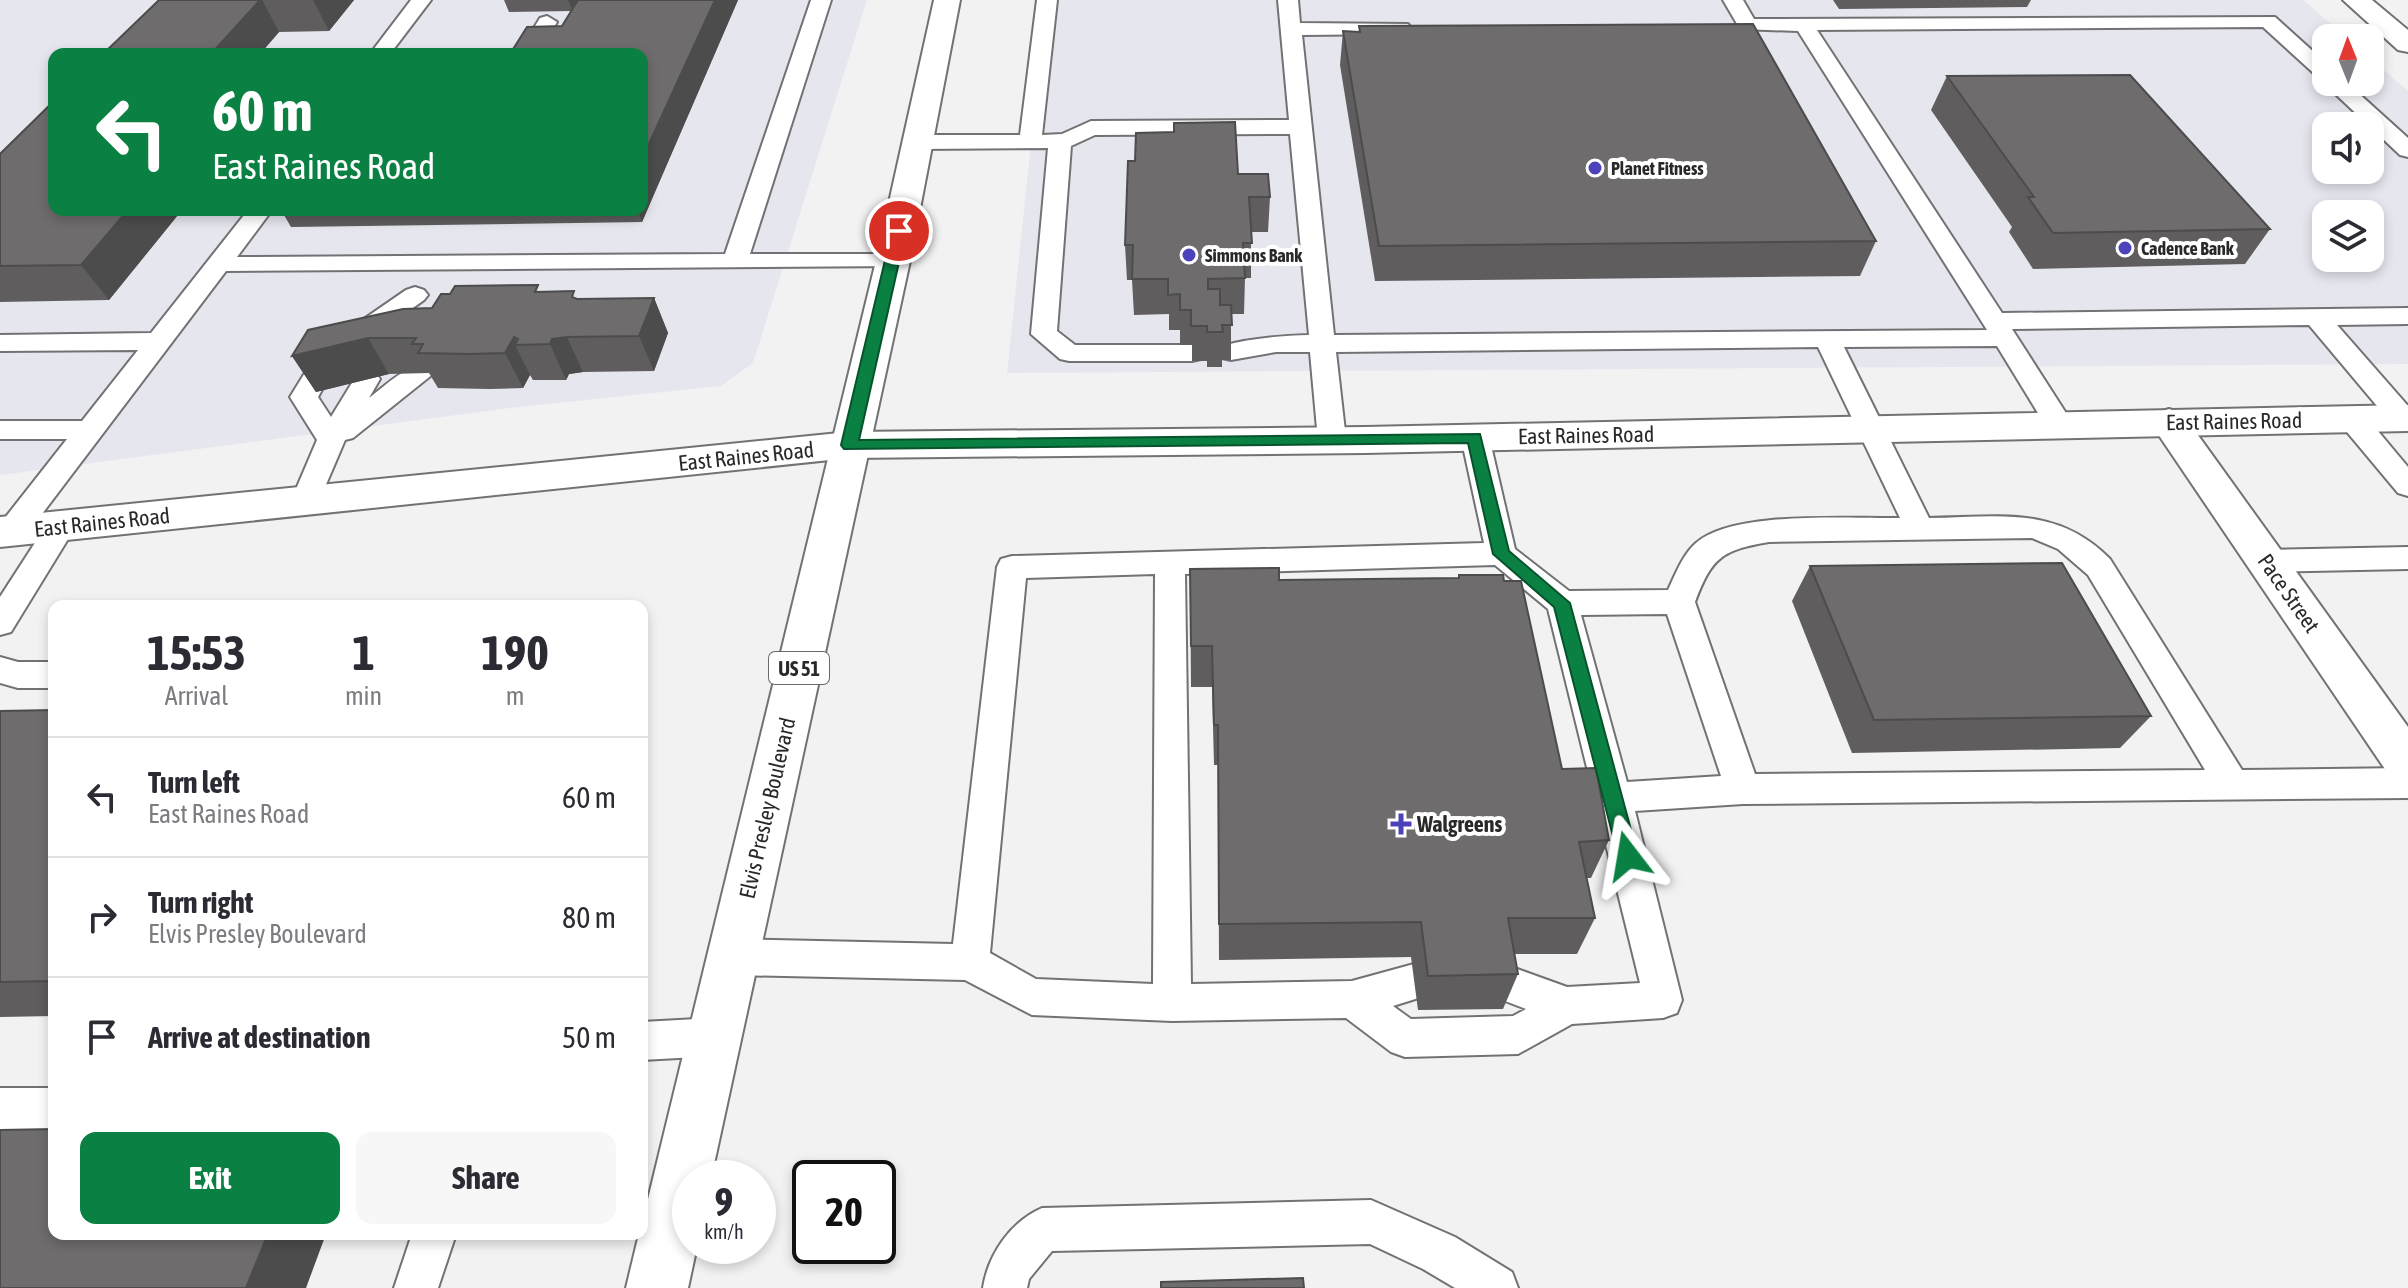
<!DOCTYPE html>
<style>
:root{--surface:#fff;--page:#f7f7f7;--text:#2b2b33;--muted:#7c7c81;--line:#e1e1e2;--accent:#0b8043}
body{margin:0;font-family:"Asap Condensed",sans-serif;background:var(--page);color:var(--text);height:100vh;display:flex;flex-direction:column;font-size:30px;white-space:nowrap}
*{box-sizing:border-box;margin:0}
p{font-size:26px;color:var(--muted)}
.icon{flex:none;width:44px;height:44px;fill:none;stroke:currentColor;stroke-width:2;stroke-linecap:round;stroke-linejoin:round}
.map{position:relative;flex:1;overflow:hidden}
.side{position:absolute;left:48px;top:600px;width:600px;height:640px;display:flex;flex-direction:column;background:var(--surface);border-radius:16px;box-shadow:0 4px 12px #0003}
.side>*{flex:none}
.banner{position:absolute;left:48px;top:48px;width:600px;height:168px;border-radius:16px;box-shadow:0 4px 12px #0003;background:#0b8043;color:#fff;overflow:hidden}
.needle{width:52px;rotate:359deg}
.buttons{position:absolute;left:2312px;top:24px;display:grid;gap:16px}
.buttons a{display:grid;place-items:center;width:72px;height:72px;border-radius:16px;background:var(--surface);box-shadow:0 4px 12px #0003;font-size:40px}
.speed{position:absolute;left:672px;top:1160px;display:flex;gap:16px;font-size:40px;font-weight:700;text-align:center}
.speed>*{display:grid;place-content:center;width:104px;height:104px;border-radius:50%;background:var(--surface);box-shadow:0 4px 12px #0003;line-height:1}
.speed small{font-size:20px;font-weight:400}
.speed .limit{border:4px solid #111;border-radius:12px;background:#fff;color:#111}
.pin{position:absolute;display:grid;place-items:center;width:68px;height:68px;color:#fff;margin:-34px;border:4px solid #fff;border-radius:50%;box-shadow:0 2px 8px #0007}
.me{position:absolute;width:88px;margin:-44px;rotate:346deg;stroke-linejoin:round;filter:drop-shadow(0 0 6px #0008)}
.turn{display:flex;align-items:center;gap:28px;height:168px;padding:0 32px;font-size:36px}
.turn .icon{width:104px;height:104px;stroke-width:2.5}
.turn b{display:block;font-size:56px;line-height:68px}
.eta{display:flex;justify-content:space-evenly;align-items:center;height:136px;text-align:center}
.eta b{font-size:48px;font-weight:700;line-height:56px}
.primary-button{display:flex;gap:16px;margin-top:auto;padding:16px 32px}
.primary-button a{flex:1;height:92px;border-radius:16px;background:var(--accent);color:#fff;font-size:32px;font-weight:700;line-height:92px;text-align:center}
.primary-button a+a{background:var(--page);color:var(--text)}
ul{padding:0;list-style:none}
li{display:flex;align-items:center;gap:24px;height:120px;padding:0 32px;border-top:2px solid var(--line)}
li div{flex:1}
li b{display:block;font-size:30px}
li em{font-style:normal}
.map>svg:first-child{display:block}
.built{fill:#e6e6ef;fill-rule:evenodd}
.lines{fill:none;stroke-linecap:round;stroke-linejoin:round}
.service-casing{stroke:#727274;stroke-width:4}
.minor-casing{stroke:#727274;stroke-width:4}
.secondary-casing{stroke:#727274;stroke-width:4}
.primary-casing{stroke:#727274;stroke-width:4}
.service{fill:#fff;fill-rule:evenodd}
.minor{fill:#fff;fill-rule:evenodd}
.secondary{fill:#fff;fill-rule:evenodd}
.primary{fill:#fff;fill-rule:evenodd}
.wall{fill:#5f5d5d}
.shaded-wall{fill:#4d4c4c}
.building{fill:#6e6c6c;stroke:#4d4c4c;stroke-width:2}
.route{fill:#0b8043;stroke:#07532c;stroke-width:2}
.poi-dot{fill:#4c42b9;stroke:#fff;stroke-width:3}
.labels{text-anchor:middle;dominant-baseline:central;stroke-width:8;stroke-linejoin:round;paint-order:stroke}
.far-poi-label{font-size:18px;font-weight:bold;fill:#29292a;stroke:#fff;text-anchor:start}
.shield{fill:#fff;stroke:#69696a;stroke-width:2}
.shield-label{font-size:20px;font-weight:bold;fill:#29292a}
.street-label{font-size:22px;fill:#29292a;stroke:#fff}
.poi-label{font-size:22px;font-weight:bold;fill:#29292a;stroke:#fff;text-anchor:start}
</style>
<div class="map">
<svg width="2408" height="1288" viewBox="0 0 2408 1288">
<rect width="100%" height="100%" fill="#f2f2f3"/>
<!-- built -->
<g class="built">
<path d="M0,0H867L753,363L721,386L518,407L0,475ZM54,54H642V210H54Z"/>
<path d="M1046,0H2303L2347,38H2326V82H2370V58L2408,91V364L1007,373ZM2326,126H2370V170H2326ZM2326,214H2370V258H2326Z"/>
</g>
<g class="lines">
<defs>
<g id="service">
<path d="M411,0H431L390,54H370Z"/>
<path d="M811,0H831L750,254H893L902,256L905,261L902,266L226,271L23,539L12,542L1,539V523L67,439H0V421H82L138,350L0,351V335L151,333L248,210H272L237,257L725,254Z"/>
<path d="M1037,0H1057L1042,135L1062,134L1091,121L1289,120L1278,0H1298L1300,23L1408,24L1411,28L1408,32L1401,34L1302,35L1334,335L1987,330L1798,31L1740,29L1723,0H1743L1754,19L2275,17L2326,63V82H2346L2408,138V157L2400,155L2327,86L2325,80L2319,78L2263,27L1817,30L2002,313L2408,308V324L2337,325L2408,406V426L2393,425L2309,325L2012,329L2073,424L2069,431L2059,433L2049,431L1997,346L1844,347L1929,518C1998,517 2057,505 2110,559L2242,770L2408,768V798L1743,804L1635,811L1682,1000L1677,1013L1663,1018L1572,1024L1518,1054L1405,1057L1391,1052L1346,1018L1172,1021L1032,1015L965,980L734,975L721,969L715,957L721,945L734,939L953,944L997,567L1001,559L1012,556L1484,543L1461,437L1465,430L1475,428L1485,430L1489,437L1515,549L1569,591L1668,590C1675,575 1683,554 1696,543C1734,510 1849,519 1900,518L1818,347L1336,352L1346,440L1342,447L1332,450L1322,447L1318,440L1310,352H1276L1231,360L1222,358L1218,352L1222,346C1250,338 1279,336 1309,335L1290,134L1095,135L1071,146L1057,331L1075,345H1192L1201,347L1205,353L1201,359L1192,361H1069L1060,359L1031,334L1048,148L918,149L907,142L918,135H1020ZM2032,538L2058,549L2088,575L2205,770L1755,774L1695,602C1712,557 1722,550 1769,542ZM1495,565L1548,609L1640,983L1567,987L1498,962L1484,967L1479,980L1484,993L1526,1009L1513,1016L1411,1019L1393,1006L1428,995L1433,982L1428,969L1414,964L1352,981L1191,984L1185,574ZM1155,574L1153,984L1036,979L990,953L1026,578ZM1667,614L1721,776L1627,782L1581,615Z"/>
<path d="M547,16L557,22L538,54H518L540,18Z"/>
<path d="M415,287L424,290L428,295L424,300L338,361L318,397L331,417L358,373L367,370L376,373L380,379L369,398C387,385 407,362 429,368L433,374L353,438L345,440L316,508L306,511L296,508L291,501L317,440L290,397L319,350L406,290Z"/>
<path d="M2352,410L2362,412L2408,467V496L2398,493L2342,426L2338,419L2342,412Z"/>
<path d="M61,515L71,518L76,526L11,632L0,635V597L51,518Z"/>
<path d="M2408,547V569L2266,572L2255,569L2251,561L2255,553L2266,550Z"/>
<path d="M0,657L18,662H54V688H18L0,683Z"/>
<path d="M715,1018L729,1023L735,1037L729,1051L715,1056L642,1060V1022Z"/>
<rect x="0" y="1088" width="54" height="42"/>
<path d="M1371,1200L1455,1237L1512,1272L1518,1288H1455L1423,1269L1370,1244L1052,1251L1029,1279L1027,1288H983C988,1255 1010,1222 1042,1208Z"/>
<path d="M412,1234H456L438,1288H394Z"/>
</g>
<g id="minor">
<path d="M2343,0H2372L2408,30V52L2398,50Z"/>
<path d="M2169,409L2182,413L2408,727V784L2391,778L2156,431L2150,422L2156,413Z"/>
</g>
<path id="secondary" d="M2408,405V431L1365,453L849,458L0,547V517L849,432L1365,427Z"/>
<path id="primary" d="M934,0H960L910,261L711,1178H690V1246H697L688,1288H626L639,1234H642V1224L876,261Z"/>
</defs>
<!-- service casing -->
<use href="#service" class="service-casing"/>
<!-- minor casing -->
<use href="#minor" class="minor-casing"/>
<!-- secondary casing -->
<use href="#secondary" class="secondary-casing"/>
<!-- primary casing -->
<use href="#primary" class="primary-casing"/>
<!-- service -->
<use href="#service" class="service"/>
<!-- minor -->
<use href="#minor" class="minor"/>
<!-- secondary -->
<use href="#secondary" class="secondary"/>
<!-- primary -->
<use href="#primary" class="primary"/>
</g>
<!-- wall -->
<g class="wall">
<path d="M159,0H354L329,31L279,32L260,54H103Z"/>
<path d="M504,0H738L642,222L291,227L281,210H642L562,26L571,11L509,12Z"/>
<path d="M1833,0H2031L2027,7L1839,9Z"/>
<path d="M1359,26L1876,241L1860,276L1375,281L1340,65L1343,31L1359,32Z"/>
<path d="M1947,76L2270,229L2245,264L2033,269L2009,232L2012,227L1931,110Z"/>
<path d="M0,154L54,210H182L109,300L0,302Z"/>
<path d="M1238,174L1270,197L1268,232H1251V278H1245L1244,314H1231V360H1222V367H1207V361H1192V345H1180V330H1169V314L1134,315L1132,280H1127L1125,245Z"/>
<path d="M541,291L578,299L654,298L668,333L654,371L583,372L569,374L566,380H533L530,375L523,388L489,389L438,388L429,373L389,374L316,392L292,356L432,308Z"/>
<path d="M1810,566L2151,716L2120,748L1852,753L1792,601Z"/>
<path d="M1190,569L1279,580L1458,578L1459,575L1562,769L1609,840L1591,878H1586L1595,918L1577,954H1514L1518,974L1503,1009L1418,1010L1411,957L1219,960L1218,765H1214L1212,687H1191Z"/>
<path d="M54,710V1016L0,1017V711Z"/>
</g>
<!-- shaded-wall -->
<g class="shaded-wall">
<path d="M260,0H262L279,32L260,54H211Z"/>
<path d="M313,0H354L329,31Z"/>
<path d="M568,0H579L573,11Z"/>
<path d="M715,0H738L642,222L638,210H642V159Z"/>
<path d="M128,210H182L109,300L81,265Z"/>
<path d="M654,298L668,333L654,371L639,336Z"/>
<path d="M514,337L518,345H515L530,375L523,388L505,353Z"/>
<path d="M567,337L583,372L569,374L566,380L550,344L552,339Z"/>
<path d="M368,338L389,374L316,392L292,356Z"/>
<path d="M268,1234H326L306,1288H246Z"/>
</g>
<!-- building -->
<g class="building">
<path d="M159,0H260L211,54H103Z"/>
<path d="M578,0H715L642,159V54H510L527,27L562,26Z"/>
<path d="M1753,24L1876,241L1379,246L1343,31L1360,32L1359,26Z"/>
<path d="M2130,75L2270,229L2053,233L2028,197H2034L1947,76Z"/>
<path d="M54,101V210H128L81,265L0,266V154Z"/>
<path d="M1235,122L1238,174H1268L1270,197H1249L1252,243H1243L1245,278L1208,279V289H1220V305H1231L1232,325H1222L1223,332H1207V326H1191V310H1180V294L1168,295V279H1132L1133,245H1125L1128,161H1135L1136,133L1174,132V123Z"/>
<path d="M538,285L535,292L574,291L572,297L577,299L654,298L639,336L567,337L552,339L550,344L515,345L518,339L514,337L505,353L470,354L418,353L423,344H412L416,338H368L292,356L308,330L403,309L432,308L441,294H450L455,286Z"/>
<path d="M2062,563L2151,716L1874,720L1810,566Z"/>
<path d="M1279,568V580L1459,578V575H1503L1504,581H1521L1562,769L1596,768L1609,840L1579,842L1595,918H1508L1518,974L1428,976L1421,922L1219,924L1218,725H1214L1212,646H1191L1190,569Z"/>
<path d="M54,710V981L0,982V711Z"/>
<path d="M54,1129V1234H268L246,1288H0V1130Z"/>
<path d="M1303,1278L1304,1288H1161V1282Z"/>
</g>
<!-- route -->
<path class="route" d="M899,227L906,231L859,440L1480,434L1509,551L1570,603L1638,856L1635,862L1628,865L1621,862L1618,856L1554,607L1493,554L1468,443L844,449L841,445L892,231Z"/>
<!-- markers -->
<g class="poi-dot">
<circle cx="1595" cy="168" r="8"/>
<circle cx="2125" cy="248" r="8"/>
<circle cx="1189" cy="255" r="8"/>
<path d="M1397 812h8v8h8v8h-8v8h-8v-8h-8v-8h8z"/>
</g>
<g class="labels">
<!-- far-poi labels -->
<g class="far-poi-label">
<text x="1611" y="168">Planet Fitness</text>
<text x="2141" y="248">Cadence Bank</text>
<text x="1205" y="255">Simmons Bank</text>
</g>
<!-- shield labels -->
<rect class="shield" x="769" y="652" width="60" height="32" rx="6"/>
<g class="shield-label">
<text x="799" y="668">US 51</text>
</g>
<!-- street labels -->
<g class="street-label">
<text transform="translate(2234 421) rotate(-1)">East Raines Road</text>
<text transform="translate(1586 435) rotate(-1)">East Raines Road</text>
<text transform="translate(746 456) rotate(-6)">East Raines Road</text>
<text transform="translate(102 522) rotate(-6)">East Raines Road</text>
<text transform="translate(2289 593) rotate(55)">Pace Street</text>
<text transform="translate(767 808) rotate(-77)">Elvis Presley Boulevard</text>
</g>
<!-- poi labels -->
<g class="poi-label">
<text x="1417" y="824">Walgreens</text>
</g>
</g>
</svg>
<div class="buttons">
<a><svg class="needle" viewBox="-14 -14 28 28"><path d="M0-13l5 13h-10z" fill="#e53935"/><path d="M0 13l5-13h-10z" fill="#7c7c81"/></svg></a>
<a><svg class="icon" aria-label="sound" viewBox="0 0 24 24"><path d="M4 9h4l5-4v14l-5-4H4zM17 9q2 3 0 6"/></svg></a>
<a><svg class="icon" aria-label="layers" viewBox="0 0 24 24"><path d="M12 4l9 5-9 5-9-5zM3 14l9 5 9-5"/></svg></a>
</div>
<div class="speed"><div>9<small>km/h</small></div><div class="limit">20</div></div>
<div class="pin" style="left:899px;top:231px;background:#d93025"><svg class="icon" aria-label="arrive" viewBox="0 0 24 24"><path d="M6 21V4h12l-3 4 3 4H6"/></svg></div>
<svg class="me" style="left:1628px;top:856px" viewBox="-20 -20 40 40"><path d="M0-17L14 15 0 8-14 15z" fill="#0b8043" stroke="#fff" stroke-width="4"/></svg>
<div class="banner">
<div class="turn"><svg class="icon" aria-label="left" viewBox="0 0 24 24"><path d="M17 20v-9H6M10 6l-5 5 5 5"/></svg><div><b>60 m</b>East Raines Road</div></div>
</div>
<section class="side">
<div class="eta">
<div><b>15:53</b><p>Arrival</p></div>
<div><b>1</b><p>min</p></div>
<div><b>190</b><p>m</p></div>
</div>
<ul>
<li><svg class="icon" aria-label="left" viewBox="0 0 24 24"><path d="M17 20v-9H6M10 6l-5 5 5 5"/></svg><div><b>Turn left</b><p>East Raines Road</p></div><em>60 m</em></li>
<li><svg class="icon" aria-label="right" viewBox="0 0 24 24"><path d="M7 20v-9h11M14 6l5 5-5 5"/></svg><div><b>Turn right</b><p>Elvis Presley Boulevard</p></div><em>80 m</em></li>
<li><svg class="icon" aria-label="arrive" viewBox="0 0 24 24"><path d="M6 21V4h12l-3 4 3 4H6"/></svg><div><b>Arrive at destination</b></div><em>50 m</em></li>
</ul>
<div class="primary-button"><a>Exit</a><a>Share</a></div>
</section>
</div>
